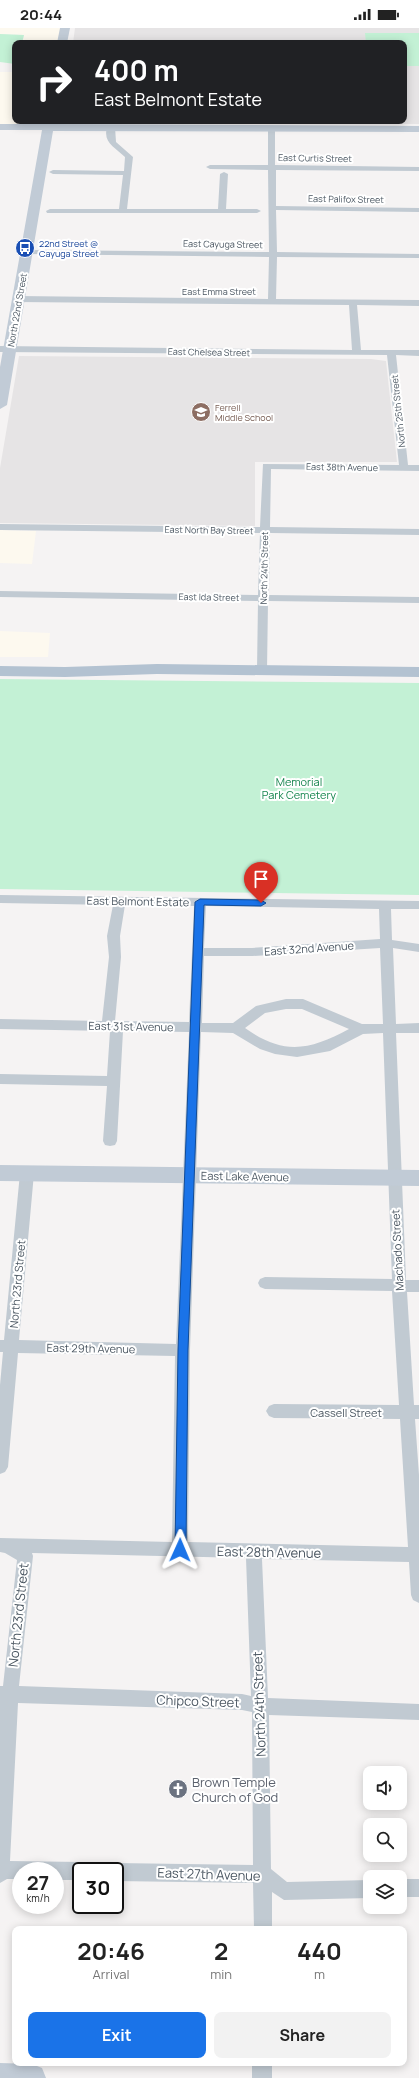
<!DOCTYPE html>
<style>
:root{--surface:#fff;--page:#f2f2f2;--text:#222;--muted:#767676;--accent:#1a73e8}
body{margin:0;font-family:Manrope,sans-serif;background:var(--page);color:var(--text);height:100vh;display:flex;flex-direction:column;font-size:15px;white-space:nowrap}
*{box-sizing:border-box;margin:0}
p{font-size:13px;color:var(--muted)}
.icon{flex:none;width:22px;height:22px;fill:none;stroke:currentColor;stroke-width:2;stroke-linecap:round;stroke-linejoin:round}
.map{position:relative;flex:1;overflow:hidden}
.sheet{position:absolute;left:12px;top:1898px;width:395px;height:140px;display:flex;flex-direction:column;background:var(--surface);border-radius:8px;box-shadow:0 2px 10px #0003}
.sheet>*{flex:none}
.guide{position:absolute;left:12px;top:12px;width:395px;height:84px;border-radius:8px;box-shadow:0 2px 10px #0003;background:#202124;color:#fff;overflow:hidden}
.fabs{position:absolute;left:363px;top:1738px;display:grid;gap:8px}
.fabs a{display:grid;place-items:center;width:44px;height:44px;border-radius:8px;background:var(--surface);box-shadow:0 2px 10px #0003;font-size:20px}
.speed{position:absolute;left:12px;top:1834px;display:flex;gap:8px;font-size:20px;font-weight:700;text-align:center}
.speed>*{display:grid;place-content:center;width:52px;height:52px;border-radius:50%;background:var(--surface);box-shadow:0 2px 10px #0003;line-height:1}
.speed small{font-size:10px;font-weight:400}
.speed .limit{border:2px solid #111;border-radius:6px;background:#fff;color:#111}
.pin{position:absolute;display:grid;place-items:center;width:34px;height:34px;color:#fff;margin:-41px -17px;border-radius:50% 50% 50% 0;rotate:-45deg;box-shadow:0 0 4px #0007}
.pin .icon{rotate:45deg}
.me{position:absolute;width:44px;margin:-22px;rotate:1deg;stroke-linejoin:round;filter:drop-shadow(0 0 3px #0008)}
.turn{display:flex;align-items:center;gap:14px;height:84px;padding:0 16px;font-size:18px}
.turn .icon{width:52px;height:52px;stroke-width:2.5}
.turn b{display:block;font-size:28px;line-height:34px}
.eta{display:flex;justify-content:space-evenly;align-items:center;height:68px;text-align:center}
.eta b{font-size:24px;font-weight:700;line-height:28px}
.button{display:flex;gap:8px;margin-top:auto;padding:8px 16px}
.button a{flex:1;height:46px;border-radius:8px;background:var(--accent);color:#fff;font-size:16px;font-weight:700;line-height:46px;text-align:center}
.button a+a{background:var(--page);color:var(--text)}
.status{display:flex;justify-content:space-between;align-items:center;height:28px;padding:0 20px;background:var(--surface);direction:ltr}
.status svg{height:11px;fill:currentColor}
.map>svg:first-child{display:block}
.commercial{fill:#fdf9ef}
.education{fill:#e6e4e5}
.green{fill:#c3f1d5}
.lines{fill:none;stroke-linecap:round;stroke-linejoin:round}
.street{fill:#c1cad2;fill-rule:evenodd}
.secondary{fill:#c1cbd6;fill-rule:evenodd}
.primary{fill:#b3c2d1;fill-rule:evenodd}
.route{fill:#1a73e8;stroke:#114b97}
.labels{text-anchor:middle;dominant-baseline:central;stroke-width:4;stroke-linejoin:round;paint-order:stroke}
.far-street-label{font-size:9px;fill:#4a5661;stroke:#fff}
.far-transit-label{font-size:9px;fill:#164399;stroke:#fff;text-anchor:start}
.far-education-label{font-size:9px;fill:#785e54;stroke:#fff;text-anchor:start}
.park-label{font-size:11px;fill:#17864f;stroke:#fff}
.street-label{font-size:11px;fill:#4a5661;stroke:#fff}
.near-street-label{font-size:13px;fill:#4a5661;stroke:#fff}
.near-worship-label{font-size:13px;fill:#5b616d;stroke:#fff;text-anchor:start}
</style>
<div class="status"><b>20:44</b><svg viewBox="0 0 49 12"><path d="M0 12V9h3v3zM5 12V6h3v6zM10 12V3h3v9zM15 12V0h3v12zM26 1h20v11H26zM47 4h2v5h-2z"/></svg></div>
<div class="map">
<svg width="419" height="2050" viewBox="0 0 419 2050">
<rect width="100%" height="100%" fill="#f5f3f3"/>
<!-- commercial -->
<g class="commercial">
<path d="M0,0H61L59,15H22L24,7L0,6Z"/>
<path d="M15,37V93H46L45,97H0V44H13Z"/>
<path d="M0,502L36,503L32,536L0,535Z"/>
<path d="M0,603L50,605L48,629H0Z"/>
</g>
<!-- education -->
<g class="education">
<path d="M75,0H419V96L62,95V93H404V15H73Z"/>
<path d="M19,328L371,331L386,333L397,434H255V498L0,495V440Z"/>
</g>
<!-- green -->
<g class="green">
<path d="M365,5H419V38H404V15H366Z"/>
<path d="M0,6L24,7L22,15H15V36L0,34Z"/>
<path d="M0,651L419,655V867L0,861Z"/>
</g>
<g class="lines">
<!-- street -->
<g class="street">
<path d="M108,97L115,99L116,114L133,129L127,181H218L220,146L224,144L228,146L226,181H257L261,183L257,185H47L46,183L50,181H119L123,147L53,146L49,144L53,142L124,143L125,129C115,119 101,114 108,97Z"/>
<path d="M268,98L275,100V137L419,139V143L276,142V178L419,180V184L276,182L277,224L419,226V230L277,229L276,271L419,272V278L357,277L361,322H419V328L396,327L408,437H419V443L271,441L270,499L419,501V507L270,505L269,567L419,569V575L268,573L267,642L262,645L257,642L258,573L0,569V563L258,567L260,505L0,502V496L260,499L263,436L399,437L387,327L0,324V318L352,322L349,277L18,274L14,271L18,268L268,271L269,229L27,226L23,224L27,222L269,224L268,142L210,141L206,139L210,137H268Z"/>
<path d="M0,867L419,873V881H391L392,912L419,916V924L393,920L396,996L419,995V1005H396L406,1252H419V1264H407L414,1377H419V1391H415L419,1447V1575L413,1572L411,1567L409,1534L262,1531L268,1670L419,1676V1692L269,1687L271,1841L287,1854L370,1852V1870L284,1872L272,1864V1901H254L253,1855L115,1853V1843H106L109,1838L115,1835L253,1837L252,1684L242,1682L18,1675L10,1833L81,1834L87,1837L90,1843H81V1852H55V1843H21V1851H7L0,1855V1658H3L17,1532L5,1525L0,1524V1510L172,1514L175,1328L18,1325L8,1439L5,1444L0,1446V1357L3,1324H0V1312H4L20,1145L22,1141L27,1140L32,1141L34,1145L19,1312L176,1316L189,1004L123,1003L117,1113L115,1117L110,1118L105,1117L103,1113L107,1058L0,1056V1046L107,1048L110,1003L0,1001V991L102,993L109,929L107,908L113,877L0,875ZM125,877L194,878L189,994L115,993L121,929L120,908ZM206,878L379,881L380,911L252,920H204ZM380,920L383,996H362L303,971H286L256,978L233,995H202L204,928H252ZM286,981H302L349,1001C310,1022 284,1028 245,1000L265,985ZM201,1004L233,1005L260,1021L275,1026L297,1029L330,1023L363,1006L383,1005L392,1251L265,1249L260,1251L258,1255L260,1259L265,1261L392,1263L399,1377L274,1376L269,1378L266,1383L269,1388L274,1390L400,1391L408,1519L188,1514L190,1322ZM32,1525L246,1530L251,1668L242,1666L19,1658L33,1528Z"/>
<rect x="400" y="1851" width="19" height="18"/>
<rect x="252" y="2035" width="20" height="15"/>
</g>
<!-- secondary -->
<g class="secondary">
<path d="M60,0H70L67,15H57Z"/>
<path d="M44,93H54V96L419,98V104L53,103L7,377L0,381V339L42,102H0V96H43Z"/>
<path d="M0,1137L419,1142V1158L0,1153Z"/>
<path d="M0,2035L32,2036L42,2040L46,2050H0Z"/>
</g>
<!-- primary -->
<path class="primary" d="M157,636L419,639V649L157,646L65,649L0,648V638L65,639Z"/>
</g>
<!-- route -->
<path class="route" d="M200,871L261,872L266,875L261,878L204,877L188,1322L186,1522L184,1526L180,1527L176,1526L175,1522L178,1322L195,874Z"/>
<!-- icons -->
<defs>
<symbol id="bus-disc" viewBox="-11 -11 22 22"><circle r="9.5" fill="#1a4fb4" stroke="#fff"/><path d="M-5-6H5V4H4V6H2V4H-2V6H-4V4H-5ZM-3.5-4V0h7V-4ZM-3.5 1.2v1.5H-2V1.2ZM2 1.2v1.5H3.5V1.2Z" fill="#fff"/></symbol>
<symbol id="school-disc" viewBox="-11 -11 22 22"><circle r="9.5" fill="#8d6e63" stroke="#fff"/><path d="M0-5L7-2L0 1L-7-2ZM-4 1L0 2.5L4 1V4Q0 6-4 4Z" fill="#fff"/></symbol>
<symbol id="church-disc" viewBox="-11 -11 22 22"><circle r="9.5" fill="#6b7280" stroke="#fff"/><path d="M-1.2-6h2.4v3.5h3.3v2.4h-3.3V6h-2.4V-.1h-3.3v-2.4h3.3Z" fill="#fff"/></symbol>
</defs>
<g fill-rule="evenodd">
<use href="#bus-disc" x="14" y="209" width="22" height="22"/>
<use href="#school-disc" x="190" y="373" width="22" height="22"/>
<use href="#church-disc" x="167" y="1750" width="22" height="22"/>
</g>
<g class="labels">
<!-- far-street labels -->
<g class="far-street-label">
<text transform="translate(315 130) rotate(1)">East Curtis Street</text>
<text transform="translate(346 171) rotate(1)">East Palifox Street</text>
<text transform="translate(223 216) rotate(1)">East Cayuga Street</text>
<text x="219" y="263">East Emma Street</text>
<text transform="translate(17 282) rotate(-80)">North 22nd Street</text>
<text transform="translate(209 324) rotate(1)">East Chelsea Street</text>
<text transform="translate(398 383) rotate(-96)">North 25th Street</text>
<text transform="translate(342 439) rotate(1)">East 38th Avenue</text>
<text transform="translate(209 502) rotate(1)">East North Bay Street</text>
<text transform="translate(264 540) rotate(-89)">North 24th Street</text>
<text transform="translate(209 569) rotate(1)">East Ida Street</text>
</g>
<!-- far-transit labels -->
<g class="far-transit-label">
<text x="39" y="215">22nd Street @<tspan x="39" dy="10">Cayuga Street</tspan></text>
</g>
<!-- far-education labels -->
<g class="far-education-label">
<text x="215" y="379">Ferrell<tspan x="215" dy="10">Middle School</tspan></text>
</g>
<!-- park labels -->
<g class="park-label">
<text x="299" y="753">Memorial<tspan x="299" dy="13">Park Cemetery</tspan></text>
</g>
<!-- street labels -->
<g class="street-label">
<text transform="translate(138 873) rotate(1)">East Belmont Estate</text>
<text transform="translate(309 920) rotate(-4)">East 32nd Avenue</text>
<text transform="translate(131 998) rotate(1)">East 31st Avenue</text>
<text transform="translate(245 1148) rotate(1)">East Lake Avenue</text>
<text transform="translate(397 1222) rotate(-93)">Machado Street</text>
<text transform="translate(17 1256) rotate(-85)">North 23rd Street</text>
<text transform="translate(91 1320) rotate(1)">East 29th Avenue</text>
<text x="346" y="1384">Cassell Street</text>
</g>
<!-- near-street labels -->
<g class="near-street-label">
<text transform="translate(269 1524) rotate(1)">East 28th Avenue</text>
<text transform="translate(18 1587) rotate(-84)">North 23rd Street</text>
<text transform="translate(198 1673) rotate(2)">Chipco Street</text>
<text transform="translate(259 1676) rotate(-92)">North 24th Street</text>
<text transform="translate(209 1846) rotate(2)">East 27th Avenue</text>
</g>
<!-- near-worship labels -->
<g class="near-worship-label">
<text x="192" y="1754">Brown Temple<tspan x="192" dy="15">Church of God</tspan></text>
</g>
</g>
</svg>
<div class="fabs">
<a><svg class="icon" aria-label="sound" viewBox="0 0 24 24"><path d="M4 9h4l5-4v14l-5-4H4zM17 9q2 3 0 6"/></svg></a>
<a><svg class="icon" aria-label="search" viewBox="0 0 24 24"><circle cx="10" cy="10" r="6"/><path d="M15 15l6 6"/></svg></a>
<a><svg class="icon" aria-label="layers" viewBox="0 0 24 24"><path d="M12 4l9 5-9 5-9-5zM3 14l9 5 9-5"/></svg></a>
</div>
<div class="speed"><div>27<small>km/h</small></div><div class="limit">30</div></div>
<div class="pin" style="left:261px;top:875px;background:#d93025"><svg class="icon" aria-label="arrive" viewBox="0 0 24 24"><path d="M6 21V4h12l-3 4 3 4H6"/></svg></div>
<svg class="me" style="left:180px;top:1522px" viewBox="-20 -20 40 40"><path d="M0-17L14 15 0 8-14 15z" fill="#1a73e8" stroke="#fff" stroke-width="4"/></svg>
<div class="guide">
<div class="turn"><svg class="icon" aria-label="right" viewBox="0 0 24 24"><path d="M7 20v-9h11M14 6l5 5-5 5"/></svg><div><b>400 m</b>East Belmont Estate</div></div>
</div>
<section class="sheet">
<div class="eta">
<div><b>20:46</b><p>Arrival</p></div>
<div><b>2</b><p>min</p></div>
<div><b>440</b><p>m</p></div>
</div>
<div class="button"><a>Exit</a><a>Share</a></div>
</section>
</div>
